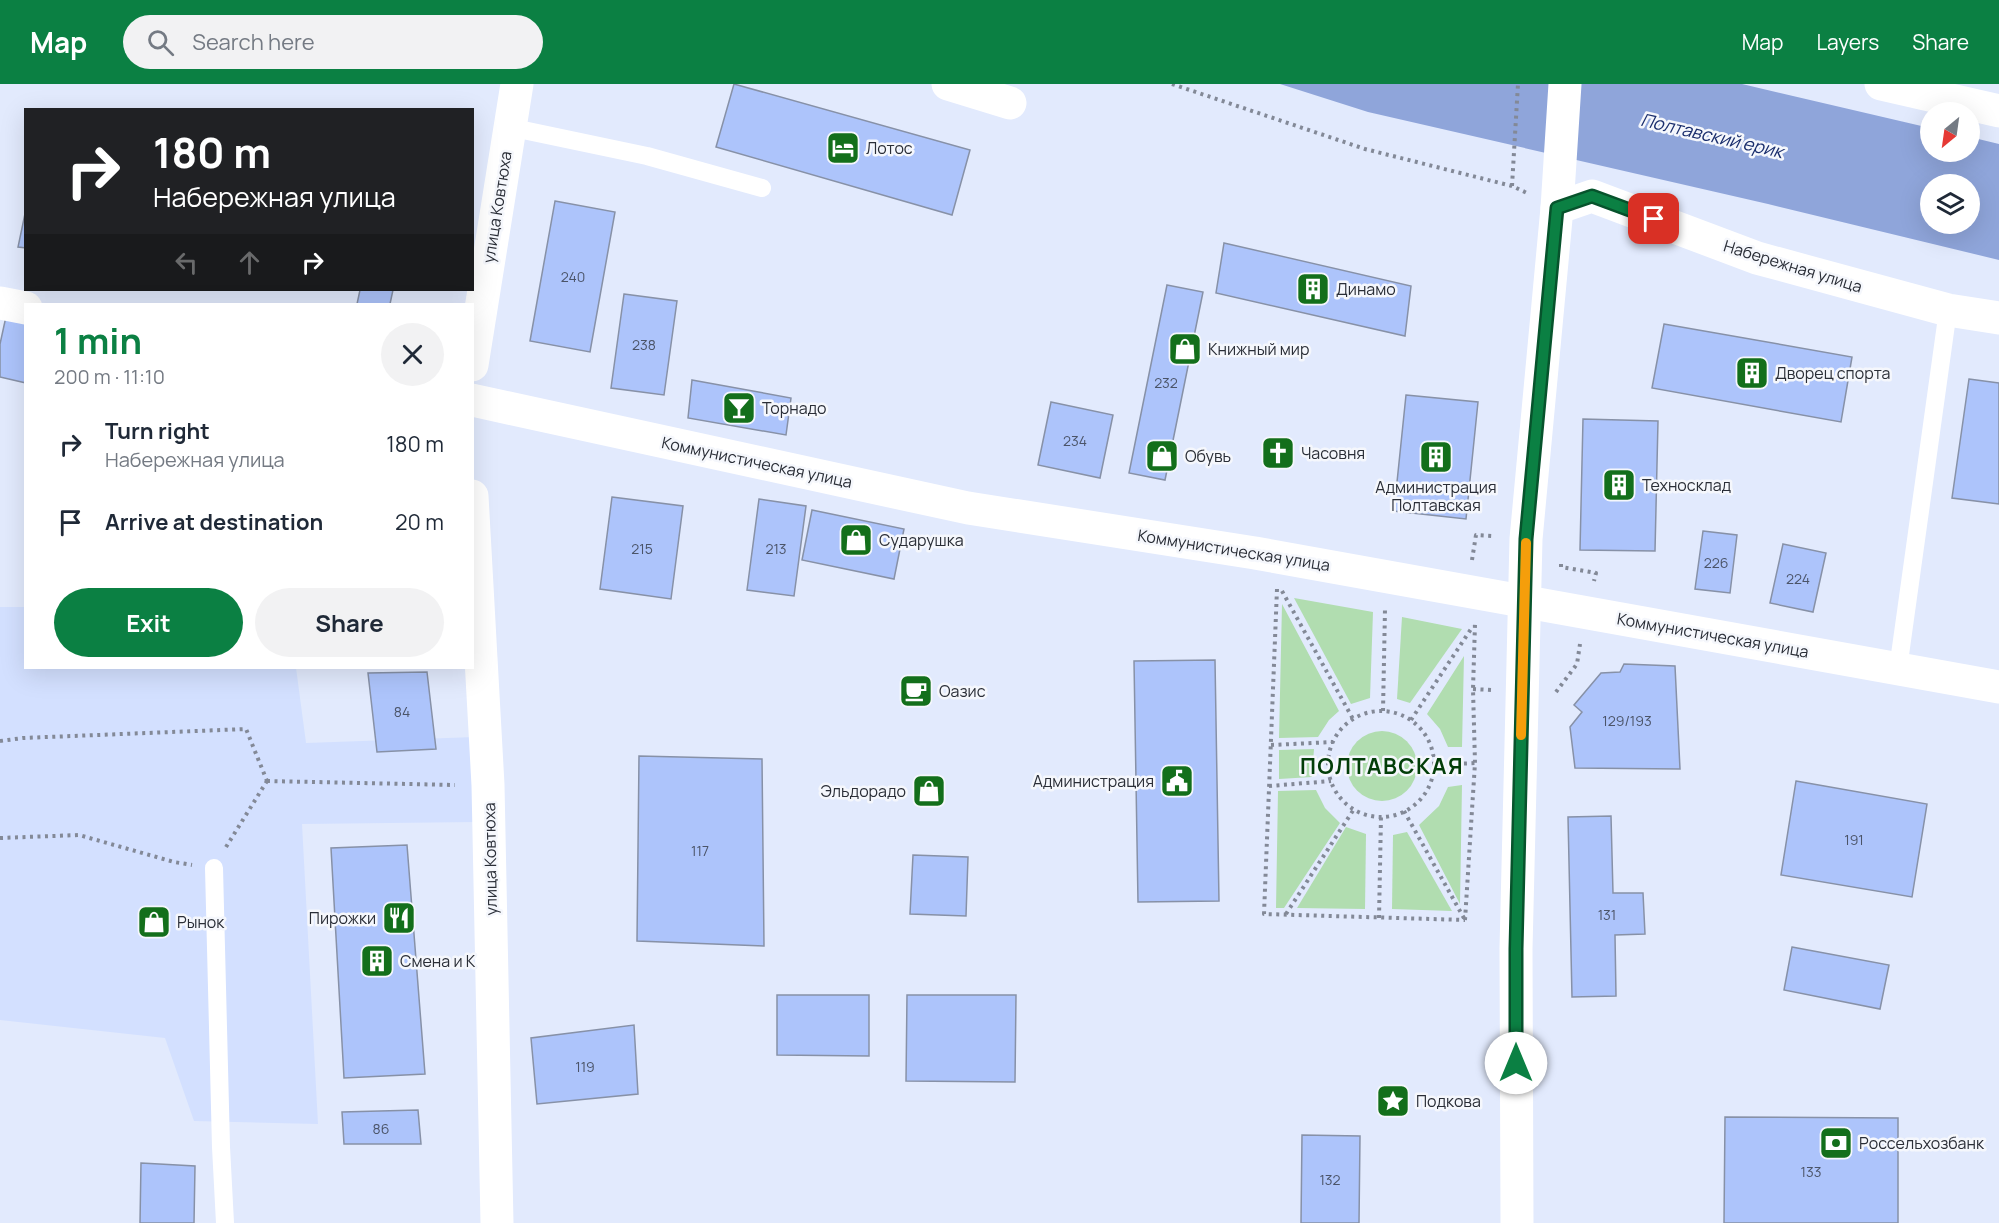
<!DOCTYPE html>
<meta charset="utf-8">
<style>
:root{--surface:#fff;--page:#f2f2f3;--text:#1f2937;--muted:#747a83;--accent:#0b8043}
body{margin:0;font-family:Manrope,sans-serif;background:var(--page);color:var(--text);height:100vh;display:flex;flex-direction:column;font-size:22px;white-space:nowrap}
*{box-sizing:border-box;margin:0}
p{font-size:20px;color:var(--muted)}
.icon{flex:none;width:33px;height:33px;fill:none;stroke:currentColor;stroke-width:2;stroke-linecap:round;stroke-linejoin:round}
.map{position:relative;flex:1;overflow:hidden}
.sheet{position:absolute;left:24px;top:219px;width:450px;height:366px;display:flex;flex-direction:column;background:var(--surface);border-radius:0px;box-shadow:0 6px 24px #0002}
.sheet>*{flex:none}
.banner{position:absolute;left:24px;top:24px;width:450px;height:183px;border-radius:0px;box-shadow:0 6px 24px #0002;background:#202124;color:#fff;overflow:hidden}
.needle{width:39px;rotate:209deg}
.fabs{position:absolute;left:1920px;top:18px;display:grid;gap:12px}
.fabs a{display:grid;place-items:center;width:60px;height:60px;border-radius:50%;background:var(--surface);box-shadow:0 6px 24px #0002;font-size:30px}
.pin{position:absolute;display:grid;place-items:center;width:51px;height:51px;color:#fff;margin:-26px;border-radius:12px;box-shadow:0 3px 9px #0006}
.me{position:absolute;width:66px;margin:-33px;rotate:0deg;stroke-linejoin:round;filter:drop-shadow(0 0 4px #0008)}
.turn{display:flex;align-items:center;gap:21px;height:126px;padding:0 30px;font-size:27px}
.turn .icon{width:78px;height:78px;stroke-width:2.5}
.turn b{display:block;font-size:42px;line-height:51px}
.lanes{display:flex;align-items:center;height:57px;padding:0 30px;background:#0003;justify-content:center;gap:30px;direction:ltr}
.lanes .off{opacity:.35}
.round{display:grid;place-items:center;flex:none;width:63px;height:63px;border-radius:32px;background:var(--page)}
.overview{display:flex;align-items:center;justify-content:space-between;height:102px;padding:0 30px}
h1{font-size:36px;font-weight:700;line-height:45px;color:var(--accent)}
.primary-button{display:flex;gap:12px;margin-top:auto;padding:12px 30px}
.primary-button a{flex:1;height:69px;border-radius:36px;background:var(--accent);color:#fff;font-size:24px;font-weight:700;line-height:69px;text-align:center}
.primary-button a+a{background:var(--page);color:var(--text)}
ul{padding:0;list-style:none}
li{display:flex;align-items:center;gap:18px;height:78px;padding:0 30px}
li div{flex:1}
li b{display:block;font-size:22px}
li em{font-style:normal}
header{display:flex;align-items:center;gap:36px;box-sizing:border-box;height:84px;padding:0 30px;background:var(--accent);color:#fff}
header strong{font-size:28px}
nav{display:flex;gap:33px;margin-inline-start:auto;font-size:21px}
.search{width:420px;height:54px;background:var(--page);display:flex;align-items:center;gap:15px;box-sizing:border-box;padding:0 21px;border-radius:33px;color:var(--muted);font-size:22px}
.map>svg:first-child{display:block}
.built{fill:#d3e0ff}
.green{fill:#b1ddb0}
.water{fill:#8fa5da;fill-rule:evenodd}
.building{fill:#adc4fb;stroke:#8791a7;stroke-width:1.5}
.lines{fill:none;stroke-linecap:round;stroke-linejoin:round}
.path{stroke:#838997;stroke-width:4;stroke-dasharray:3 4.5;stroke-linecap:butt}
.service{stroke:#fff;stroke-width:18}
.minor{stroke:#fff;stroke-width:33}
.route-casing{stroke:#07532c;stroke-width:15}
.route{stroke:#0b8043;stroke-width:10}
.slow{stroke:#f59e0b;stroke-width:10}
.labels{text-anchor:middle;dominant-baseline:central;stroke-width:5;stroke-linejoin:round;paint-order:stroke}
.number-label{font-size:14px;fill:#4b5468}
.poi-label{font-size:16px;fill:#2a2e37;stroke:#f5f7fc;text-anchor:start}
.street-label{font-size:16px;fill:#2a2e37;stroke:#f5f7fc}
.water-label{font-size:18px;font-style:italic;fill:#1a2e6d;stroke:#f5f7fc}
.district-label{font-size:22px;font-weight:bold;letter-spacing:1.5px;fill:#023d08;stroke:#f5f7fc}
</style>
<header>
<strong>Map</strong>
<div class="search"><svg class="icon" aria-label="search" viewBox="0 0 24 24"><circle cx="10" cy="10" r="6"/><path d="M15 15l6 6"/></svg>Search here</div>
<nav><a>Map</a><a>Layers</a><a>Share</a></nav>
</header>
<div class="map">
<svg width="1999" height="1139" viewBox="0 0 1999 1139">
<rect width="100%" height="100%" fill="#e2eafd"/>
<!-- built -->
<path class="built" d="M0,523H25L26,584H296L306,659L475,653L477,738L302,740L318,1040L194,1037L165,954L0,936Z"/>
<!-- green -->
<g class="green">
<path d="M1294,514L1373,528L1370,614L1351,620Z"/>
<path d="M1282,520L1339,627L1329,636L1318,653L1279,654Z"/>
<path d="M1402,533L1462,545L1410,619L1397,615Z"/>
<path d="M1464,572L1462,663H1448L1440,645L1427,630Z"/>
<circle cx="1382" cy="682" r="35"/>
<path d="M1314,665L1312,693L1279,695V666Z"/>
<path d="M1462,701L1460,820L1419,741L1439,722L1448,703Z"/>
<path d="M1316,706L1325,724L1340,739L1284,824H1276L1278,707Z"/>
<path d="M1346,743L1366,750L1365,825L1297,824Z"/>
<path d="M1407,748L1452,827L1392,825L1393,751Z"/>
</g>
<!-- water -->
<path class="water" d="M1280,0H1742L1930,44V68H1970V53L1999,60V176L1768,120L1368,28ZM1930,100H1970V140H1930Z"/>
<!-- building -->
<g class="building">
<path d="M734,0L970,66L952,131L716,63Z"/>
<path d="M555,117L615,128L590,268L530,257Z"/>
<path d="M26,125V164L18,163Z"/>
<path d="M1224,159L1411,202L1405,252L1216,209Z"/>
<path d="M1167,201L1203,208L1165,396L1129,389Z"/>
<path d="M360,206H393L390,220H357Z"/>
<path d="M624,210L677,217L664,311L611,304Z"/>
<path d="M7,228L26,232V299L0,293V260Z"/>
<path d="M1664,240L1852,273L1841,338L1652,304Z"/>
<path d="M1969,295L1999,299V420L1952,414Z"/>
<path d="M692,296L791,314L786,351L688,334Z"/>
<path d="M1406,311L1478,318L1466,435L1394,427Z"/>
<path d="M1051,318L1113,331L1100,394L1038,381Z"/>
<path d="M1583,335L1658,337L1655,467L1580,466Z"/>
<path d="M612,413L683,422L671,515L600,505Z"/>
<path d="M759,415L806,422L794,512L747,506Z"/>
<path d="M812,426L904,445L894,495L802,476Z"/>
<path d="M1703,447L1737,451L1730,509L1695,505Z"/>
<path d="M1783,460L1826,469L1813,528L1770,519Z"/>
<path d="M1215,576L1219,817L1138,818L1134,577Z"/>
<path d="M1624,580L1675,582L1680,685L1575,684L1570,643L1582,628L1574,621L1601,589L1620,588Z"/>
<path d="M427,588L436,665L377,668L368,589Z"/>
<path d="M639,672L762,675L764,862L637,857Z"/>
<path d="M1796,697L1927,720L1912,813L1781,791Z"/>
<path d="M1611,732L1613,809H1643L1645,850L1615,851L1616,912L1572,913L1568,733Z"/>
<path d="M407,761L425,990L344,994L331,764Z"/>
<path d="M913,771L968,773L966,832L910,830Z"/>
<path d="M1792,863L1889,881L1880,925L1784,906Z"/>
<path d="M777,911H869V972L777,971Z"/>
<path d="M907,911H1016L1015,998L906,997Z"/>
<path d="M634,941L638,1010L537,1020L531,954Z"/>
<path d="M418,1026L421,1060H344L342,1028Z"/>
<path d="M1725,1033L1898,1034V1139H1724Z"/>
<path d="M1302,1051L1360,1052L1359,1139H1301Z"/>
<path d="M141,1079L195,1082L194,1139H140Z"/>
</g>
<g class="lines">
<!-- path -->
<g class="path">
<path d="M1172,0L1365,65L1512,102L1527,109"/>
<path d="M1512,102L1518,0"/>
<path d="M1472,476L1476,451L1493,452"/>
<path d="M1561,480V483L1596,489L1594,497"/>
<path d="M1277,505L1264,830L1465,836"/>
<path d="M1282,507L1353,635"/>
<path d="M1473,605L1492,606"/>
<path d="M1556,608L1577,580L1580,560"/>
<path d="M1383,627L1385,525"/>
<circle cx="1381" cy="680" r="53"/>
<path d="M1411,636L1473,542"/>
<path d="M0,657L23,654L246,645L267,697"/>
<path d="M1271,661L1333,658"/>
<path d="M1434,681L1475,679"/>
<path d="M267,697L455,701"/>
<path d="M1269,702L1331,697"/>
<path d="M1404,727L1465,836"/>
<path d="M0,754L79,751L174,778L192,781"/>
<path d="M226,763L267,697"/>
<path d="M1286,830L1354,725"/>
<path d="M1379,834L1381,732"/>
<path d="M1465,836L1475,679L1473,605L1475,540"/>
</g>
<!-- service -->
<g class="service">
<path d="M509,43L647,72L762,104"/>
<path d="M1898,585L1948,226"/>
<path d="M214,784L221,1063L225,1139"/>
</g>
<!-- minor -->
<g class="minor">
<path d="M948,0L1010,19"/>
<path d="M1881,0L1999,27"/>
<path d="M1557,124L1592,112L1757,174L1948,226L1999,234"/>
<path d="M0,219L26,224"/>
<path d="M472,281L517,0"/>
<path d="M472,316L968,424L1255,469L1999,603"/>
<path d="M472,412L488,701L497,1139"/>
<path d="M1517,1139L1516,865L1526,455L1557,124L1565,0"/>
</g>
</g>
<g class="lines">
<defs>
<path id="route" d="M1516,979V865L1526,455L1557,124L1592,112L1654,135"/>
</defs>
<!-- route casing -->
<use href="#route" class="route-casing"/>
<!-- route -->
<use href="#route" class="route"/>
<!-- slow -->
<path class="slow" d="M1521,651L1526,459"/>
</g>
<!-- icons -->
<defs>
<symbol id="hotel-square" viewBox="-11 -11 22 22"><rect x="-9" y="-9" width="18" height="18" rx="4" fill="#136f1b" stroke="#f5f7fc"/><path d="M-6-4.5h1.5V1H6V5H4.5V3h-9V5H-6ZM-4 0a1.8 1.8 0 1 1 3.6 0ZM.5 0V-2.5h3Q6-2.5 6 0Z" fill="#fff"/></symbol>
<symbol id="building-square" viewBox="-11 -11 22 22"><rect x="-9" y="-9" width="18" height="18" rx="4" fill="#136f1b" stroke="#f5f7fc"/><path d="M-4-6H4V6H1V3H-1V6H-4ZM-2.5-4.3h1.7v1.8h-1.7ZM.8-4.3h1.7v1.8H.8ZM-2.5-1h1.7V.8h-1.7ZM.8-1h1.7V.8H.8Z" fill="#fff"/></symbol>
<symbol id="shop-square" viewBox="-11 -11 22 22"><rect x="-9" y="-9" width="18" height="18" rx="4" fill="#136f1b" stroke="#f5f7fc"/><path d="M-5-2.5h2.3a2.7 3.5 0 0 1 5.4 0H5L5.5 6h-11ZM-1.5-2.5h3a1.5 2.3 0 0 0-3 0Z" fill="#fff"/></symbol>
<symbol id="bar-square" viewBox="-11 -11 22 22"><rect x="-9" y="-9" width="18" height="18" rx="4" fill="#136f1b" stroke="#f5f7fc"/><path d="M-6-5H6L.8 .8V4.5H3.5V6h-7V4.5H-.8V.8Z" fill="#fff"/></symbol>
<symbol id="church-square" viewBox="-11 -11 22 22"><rect x="-9" y="-9" width="18" height="18" rx="4" fill="#136f1b" stroke="#f5f7fc"/><path d="M-1.2-6h2.4v3.5h3.3v2.4h-3.3V6h-2.4V-.1h-3.3v-2.4h3.3Z" fill="#fff"/></symbol>
<symbol id="cafe-square" viewBox="-11 -11 22 22"><rect x="-9" y="-9" width="18" height="18" rx="4" fill="#136f1b" stroke="#f5f7fc"/><path d="M-5.5-4.5H6V0H3Q3 3.5 0 3.5H-2.5Q-5.5 3.5-5.5 0ZM3-3.2v2h1.7v-2ZM-6 4.5H4V6H-6Z" fill="#fff"/></symbol>
<symbol id="civic-square" viewBox="-11 -11 22 22"><rect x="-9" y="-9" width="18" height="18" rx="4" fill="#136f1b" stroke="#f5f7fc"/><path d="M-.6-6.5H3V-4.5H.6V-3L4-1V1h2V6H-6V1h2V-1L-.6-3ZM-1.2 2.5V6h2.4V2.5Z" fill="#fff"/></symbol>
<symbol id="restaurant-square" viewBox="-11 -11 22 22"><rect x="-9" y="-9" width="18" height="18" rx="4" fill="#136f1b" stroke="#f5f7fc"/><path d="M-5-6h1v4h1v-4h1v4h1v-4h1v5L-1.5 .5V6h-2V.5L-5-1ZM5-6V6H3V1.5H1.5Q1.5-4 5-6Z" fill="#fff"/></symbol>
<symbol id="sight-square" viewBox="-11 -11 22 22"><rect x="-9" y="-9" width="18" height="18" rx="4" fill="#136f1b" stroke="#f5f7fc"/><path d="M0-6L1.8-2.2L6-1.7L2.9 1.2L3.7 5.4L0 3.3L-3.7 5.4L-2.9 1.2L-6-1.7L-1.8-2.2Z" fill="#fff"/></symbol>
<symbol id="bank-square" viewBox="-11 -11 22 22"><rect x="-9" y="-9" width="18" height="18" rx="4" fill="#136f1b" stroke="#f5f7fc"/><path d="M-6-4H6V4H-6ZM0-2.3a2.3 2.3 0 1 0 0 4.6a2.3 2.3 0 1 0 0-4.6Z" fill="#fff"/></symbol>
</defs>
<g fill-rule="evenodd">
<use href="#hotel-square" x="824" y="45" width="38" height="38"/>
<use href="#building-square" x="1294" y="186" width="38" height="38"/>
<use href="#shop-square" x="1166" y="246" width="38" height="38"/>
<use href="#building-square" x="1733" y="270" width="38" height="38"/>
<use href="#bar-square" x="720" y="305" width="38" height="38"/>
<use href="#church-square" x="1259" y="350" width="38" height="38"/>
<use href="#shop-square" x="1143" y="353" width="38" height="38"/>
<use href="#building-square" x="1417" y="354" width="38" height="38"/>
<use href="#building-square" x="1600" y="382" width="38" height="38"/>
<use href="#shop-square" x="837" y="437" width="38" height="38"/>
<use href="#cafe-square" x="897" y="588" width="38" height="38"/>
<use href="#civic-square" x="1158" y="678" width="38" height="38"/>
<use href="#shop-square" x="910" y="688" width="38" height="38"/>
<use href="#restaurant-square" x="380" y="815" width="38" height="38"/>
<use href="#shop-square" x="135" y="819" width="38" height="38"/>
<use href="#building-square" x="358" y="858" width="38" height="38"/>
<use href="#sight-square" x="1374" y="998" width="38" height="38"/>
<use href="#bank-square" x="1817" y="1040" width="38" height="38"/>
</g>
<g class="labels">
<!-- number labels -->
<g class="number-label">
<text x="573" y="192">240</text>
<text x="644" y="260">238</text>
<text x="1166" y="298">232</text>
<text x="1075" y="356">234</text>
<text x="642" y="464">215</text>
<text x="776" y="464">213</text>
<text x="1716" y="478">226</text>
<text x="1798" y="494">224</text>
<text x="402" y="627">84</text>
<text x="1627" y="636">129/193</text>
<text x="1854" y="755">191</text>
<text x="700" y="766">117</text>
<text x="1607" y="830">131</text>
<text x="585" y="982">119</text>
<text x="381" y="1044">86</text>
<text x="1811" y="1087">133</text>
<text x="1330" y="1095">132</text>
</g>
<!-- poi labels -->
<g class="poi-label">
<text x="866" y="64">Лотос</text>
<text x="1336" y="205">Динамо</text>
<text x="1208" y="265">Книжный мир</text>
<text x="1775" y="289">Дворец спорта</text>
<text x="762" y="324">Торнадо</text>
<text x="1301" y="369">Часовня</text>
<text x="1185" y="372">Обувь</text>
<text x="1642" y="401">Техносклад</text>
<text x="1436" y="403" text-anchor="middle">Администрация<tspan x="1436" dy="18">Полтавская</tspan></text>
<text x="879" y="456">Сударушка</text>
<text x="939" y="607">Оазис</text>
<text x="1154" y="697" text-anchor="end">Администрация</text>
<text x="906" y="707" text-anchor="end">Эльдорадо</text>
<text x="376" y="834" text-anchor="end">Пирожки</text>
<text x="177" y="838">Рынок</text>
<text x="400" y="877">Смена и К</text>
<text x="1416" y="1017">Подкова</text>
<text x="1859" y="1059">Россельхозбанк</text>
</g>
<!-- street labels -->
<g class="street-label">
<text transform="translate(497 123) rotate(-81)">улица Ковтюха</text>
<text transform="translate(1793 182) rotate(17)">Набережная улица</text>
<text transform="translate(757 378) rotate(12)">Коммунистическая улица</text>
<text transform="translate(1234 466) rotate(9)">Коммунистическая улица</text>
<text transform="translate(1713 551) rotate(10)">Коммунистическая улица</text>
<text transform="translate(490 775) rotate(-91)">улица Ковтюха</text>
</g>
<!-- water labels -->
<g class="water-label">
<text transform="translate(1712 51) rotate(13)">Полтавский ерик</text>
</g>
<!-- district labels -->
<g class="district-label">
<text x="1382" y="682">ПОЛТАВСКАЯ</text>
</g>
</g>
</svg>
<div class="fabs">
<a><svg class="needle" viewBox="-14 -14 28 28"><path d="M0-13l5 13h-10z" fill="#e53935"/><path d="M0 13l5-13h-10z" fill="#747a83"/></svg></a>
<a><svg class="icon" aria-label="layers" viewBox="0 0 24 24"><path d="M12 4l9 5-9 5-9-5zM3 14l9 5 9-5"/></svg></a>
</div>
<div class="pin" style="left:1654px;top:135px;background:#d93025"><svg class="icon" aria-label="arrive" viewBox="0 0 24 24"><path d="M6 21V4h12l-3 4 3 4H6"/></svg></div>
<svg class="me" style="left:1516px;top:979px" viewBox="-20 -20 40 40"><circle r="19" fill="#fff"/><path d="M0-13L10 11 0 6-10 11z" fill="#0b8043"/></svg>
<div class="banner">
<div class="turn"><svg class="icon" aria-label="right" viewBox="0 0 24 24"><path d="M7 20v-9h11M14 6l5 5-5 5"/></svg><div><b>180 m</b>Набережная улица</div></div>
<div class="lanes"><svg class="icon off" aria-label="left" viewBox="0 0 24 24"><path d="M17 20v-9H6M10 6l-5 5 5 5"/></svg><svg class="icon off" aria-label="ahead" viewBox="0 0 24 24"><path d="M12 20V5M6 11l6-6 6 6"/></svg><svg class="icon" aria-label="right" viewBox="0 0 24 24"><path d="M7 20v-9h11M14 6l5 5-5 5"/></svg></div>
</div>
<section class="sheet">
<div class="overview"><div><h1>1 min</h1><p>200 m · 11:10</p></div><a class="round"><svg class="icon" aria-label="close" viewBox="0 0 24 24"><path d="M6 6l12 12M18 6L6 18"/></svg></a></div>
<ul>
<li><svg class="icon" aria-label="right" viewBox="0 0 24 24"><path d="M7 20v-9h11M14 6l5 5-5 5"/></svg><div><b>Turn right</b><p>Набережная улица</p></div><em>180 m</em></li>
<li><svg class="icon" aria-label="arrive" viewBox="0 0 24 24"><path d="M6 21V4h12l-3 4 3 4H6"/></svg><div><b>Arrive at destination</b></div><em>20 m</em></li>
</ul>
<div class="primary-button"><a>Exit</a><a>Share</a></div>
</section>
</div>
